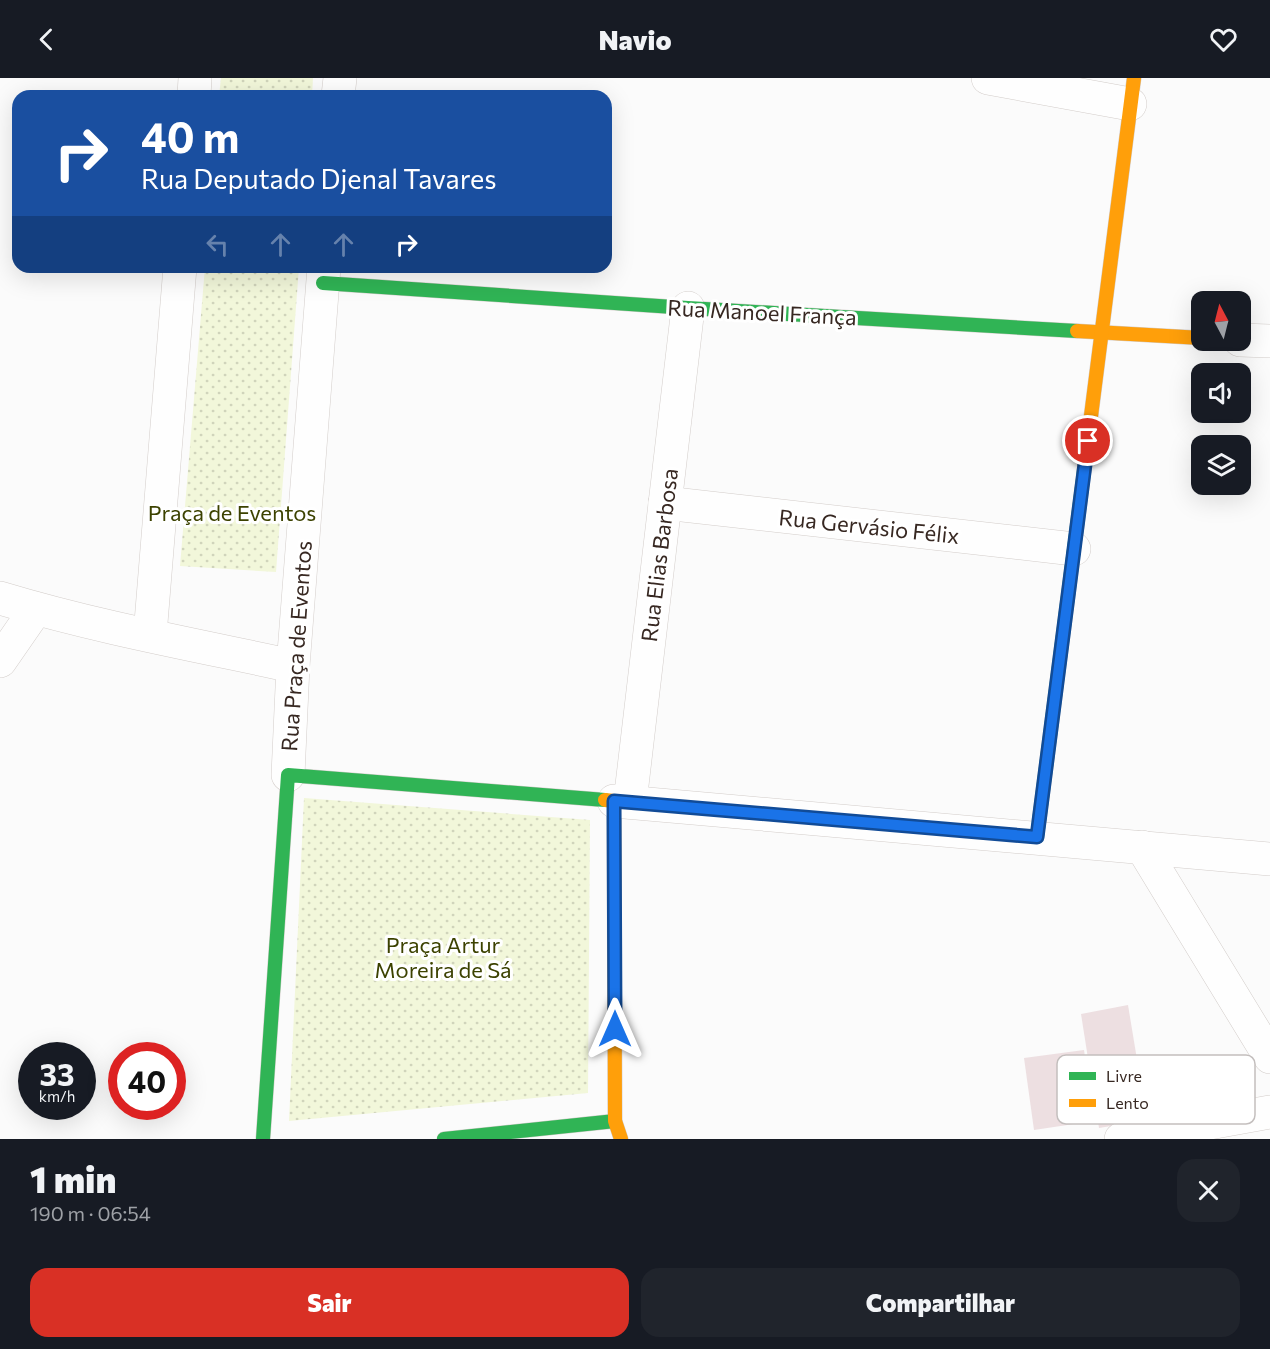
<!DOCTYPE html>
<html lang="pt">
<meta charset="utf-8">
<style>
:root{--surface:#171b24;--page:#20242c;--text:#f1f3f6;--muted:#9ea1a6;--accent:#d93025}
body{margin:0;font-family:Commissioner,sans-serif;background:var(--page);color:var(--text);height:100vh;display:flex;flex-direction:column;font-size:22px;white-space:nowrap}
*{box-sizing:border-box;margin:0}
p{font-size:20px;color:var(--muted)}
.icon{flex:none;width:33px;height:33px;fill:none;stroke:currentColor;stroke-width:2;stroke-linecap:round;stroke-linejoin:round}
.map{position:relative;height:1061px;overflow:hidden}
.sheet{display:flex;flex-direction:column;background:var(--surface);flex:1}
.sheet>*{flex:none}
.top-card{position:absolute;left:12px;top:12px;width:600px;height:183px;border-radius:18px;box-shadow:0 6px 24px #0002;background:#1a4fa0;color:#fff;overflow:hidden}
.needle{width:39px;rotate:353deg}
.controls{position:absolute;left:1191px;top:213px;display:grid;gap:12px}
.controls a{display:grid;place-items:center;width:60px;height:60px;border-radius:12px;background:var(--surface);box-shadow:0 6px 24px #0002;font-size:30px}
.speed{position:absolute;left:18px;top:964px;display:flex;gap:12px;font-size:30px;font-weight:700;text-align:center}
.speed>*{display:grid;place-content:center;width:78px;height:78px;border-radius:50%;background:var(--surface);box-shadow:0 6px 24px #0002;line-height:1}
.speed small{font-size:15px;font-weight:400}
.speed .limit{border:9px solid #d22;background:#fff;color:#111}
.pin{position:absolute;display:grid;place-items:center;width:51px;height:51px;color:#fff;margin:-26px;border:3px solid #fff;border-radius:50%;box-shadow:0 2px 6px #0007}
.me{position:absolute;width:66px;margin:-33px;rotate:0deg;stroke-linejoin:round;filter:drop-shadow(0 0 4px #0008)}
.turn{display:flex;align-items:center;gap:21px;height:126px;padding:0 30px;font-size:27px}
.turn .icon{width:78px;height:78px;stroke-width:2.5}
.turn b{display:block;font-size:42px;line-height:51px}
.lanes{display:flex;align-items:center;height:57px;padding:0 30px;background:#0003;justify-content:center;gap:30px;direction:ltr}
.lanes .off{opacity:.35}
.round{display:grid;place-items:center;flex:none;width:63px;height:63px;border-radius:18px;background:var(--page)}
.headline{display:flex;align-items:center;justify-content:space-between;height:102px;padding:0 30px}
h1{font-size:36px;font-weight:800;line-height:45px}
.action{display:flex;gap:12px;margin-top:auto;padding:12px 30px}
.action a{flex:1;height:69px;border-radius:18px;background:var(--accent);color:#fff;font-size:24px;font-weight:800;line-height:69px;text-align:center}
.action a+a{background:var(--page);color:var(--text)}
header{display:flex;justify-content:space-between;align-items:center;height:78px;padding:0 30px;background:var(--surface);font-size:27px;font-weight:800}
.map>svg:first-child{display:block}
.grass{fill:url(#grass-dots)}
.building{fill:#eddfe1}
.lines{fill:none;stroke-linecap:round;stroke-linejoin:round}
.street-casing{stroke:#d3cdca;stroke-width:34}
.fast-casing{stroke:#d3cdca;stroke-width:15}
.slow-casing{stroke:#d3cdca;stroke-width:15}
.street{stroke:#fefefe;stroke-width:33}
.fast{stroke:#30b455;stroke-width:14}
.slow{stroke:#ff9f0a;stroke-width:14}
.route-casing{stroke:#114b97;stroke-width:15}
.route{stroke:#1a73e8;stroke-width:10}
.labels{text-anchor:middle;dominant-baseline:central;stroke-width:6;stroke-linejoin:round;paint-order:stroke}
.street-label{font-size:22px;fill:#372822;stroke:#fff}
.park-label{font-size:22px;fill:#3c4200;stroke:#fff}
.key{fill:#fff;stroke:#c3bebd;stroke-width:1.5}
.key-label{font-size:16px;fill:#372822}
</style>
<header><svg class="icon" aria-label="back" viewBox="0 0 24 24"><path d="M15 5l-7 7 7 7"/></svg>Navio<svg class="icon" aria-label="heart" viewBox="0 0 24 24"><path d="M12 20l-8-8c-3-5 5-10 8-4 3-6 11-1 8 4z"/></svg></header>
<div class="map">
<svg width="1270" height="1061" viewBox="0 0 1270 1061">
<defs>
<pattern id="grass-dots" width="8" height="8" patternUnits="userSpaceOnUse" patternTransform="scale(1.5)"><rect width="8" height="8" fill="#f2f7da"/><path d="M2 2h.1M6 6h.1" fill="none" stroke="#d0d4bb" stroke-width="1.8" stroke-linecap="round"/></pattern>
</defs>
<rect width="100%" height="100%" fill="#fbfbfb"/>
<!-- grass -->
<g class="grass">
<path d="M221,0H313L312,18H219Z"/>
<path d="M205,189H299L276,494L180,488Z"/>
<path d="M304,720L590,742L588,1015L289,1043Z"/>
</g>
<!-- building -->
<g class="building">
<path d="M1128,927L1147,1042L1099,1050L1081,936Z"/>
<path d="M1084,972L1094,1043L1034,1052L1024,980Z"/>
</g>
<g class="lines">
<defs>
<g id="street">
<path d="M988,0L1130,26"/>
<path d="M194,18L195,0"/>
<path d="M338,18L340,0"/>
<path d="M1240,262L1270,263"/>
<path d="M665,425L1074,471"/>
<path d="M0,520C96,549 195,567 293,588"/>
<path d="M150,557L180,189"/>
<path d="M0,583L36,531"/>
<path d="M288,697L293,588L324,189"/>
<path d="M614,723L1270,781"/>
<path d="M630,724L688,230"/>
<path d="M1142,769L1270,979"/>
<path d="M1121,1061L1270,1034"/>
</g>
<g id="fast">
<path d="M323,205L688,230L1077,253"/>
<path d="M1037,759L1084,393"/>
<path d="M263,1061L288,697L605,722"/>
<path d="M444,1061L615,1043"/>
</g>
<g id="slow">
<path d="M1077,253L1202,260"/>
<path d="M1084,393L1134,0"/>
<path d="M605,722L614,723L615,1043L621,1061"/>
</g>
</defs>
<!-- street casing -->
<use href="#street" class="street-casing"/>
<!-- fast casing -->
<use href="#fast" class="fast-casing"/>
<!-- slow casing -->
<use href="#slow" class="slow-casing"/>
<!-- street -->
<use href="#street" class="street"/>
<!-- fast -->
<use href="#fast" class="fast"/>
<!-- slow -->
<use href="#slow" class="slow"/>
</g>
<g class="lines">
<defs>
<path id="route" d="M615,951L614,723L1037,759L1088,363"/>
</defs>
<!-- route casing -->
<use href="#route" class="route-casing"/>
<!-- route -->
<use href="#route" class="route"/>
</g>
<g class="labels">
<!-- street labels -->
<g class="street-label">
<text transform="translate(762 234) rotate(3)">Rua Manoel França</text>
<text transform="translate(869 448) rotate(6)">Rua Gervásio Félix</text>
<text transform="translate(659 477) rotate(-83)">Rua Elias Barbosa</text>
<text transform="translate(296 568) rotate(-86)">Rua Praça de Eventos</text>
</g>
<!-- park labels -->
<g class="park-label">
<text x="232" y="434">Praça de Eventos</text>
<text x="443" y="866">Praça Artur<tspan x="443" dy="25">Moreira de Sá</tspan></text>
</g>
</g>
<!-- legend -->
<rect x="1057" y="977" width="198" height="69" rx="9" class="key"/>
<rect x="1069" y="994" width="27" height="8" fill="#30b455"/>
<rect x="1069" y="1021" width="27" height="8" fill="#ff9f0a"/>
<g class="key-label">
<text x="1106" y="1004">Livre</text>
<text x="1106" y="1031">Lento</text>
</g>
</svg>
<div class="controls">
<a><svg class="needle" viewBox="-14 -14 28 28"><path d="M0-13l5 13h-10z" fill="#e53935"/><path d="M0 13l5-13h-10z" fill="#9ea1a6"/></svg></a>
<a><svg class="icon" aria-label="sound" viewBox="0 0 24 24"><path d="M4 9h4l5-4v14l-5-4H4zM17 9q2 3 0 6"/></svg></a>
<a><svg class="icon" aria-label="layers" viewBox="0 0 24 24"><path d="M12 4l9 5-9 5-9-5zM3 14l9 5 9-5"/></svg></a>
</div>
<div class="speed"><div>33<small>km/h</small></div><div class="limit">40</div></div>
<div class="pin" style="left:1088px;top:363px;background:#d93025"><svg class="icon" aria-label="arrive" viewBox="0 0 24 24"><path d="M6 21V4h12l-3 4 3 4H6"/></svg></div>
<svg class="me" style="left:615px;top:951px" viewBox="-20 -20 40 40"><path d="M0-17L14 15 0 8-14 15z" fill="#1a73e8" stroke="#fff" stroke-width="4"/></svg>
<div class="top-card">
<div class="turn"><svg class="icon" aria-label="right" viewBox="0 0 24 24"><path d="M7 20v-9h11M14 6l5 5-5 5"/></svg><div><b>40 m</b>Rua Deputado Djenal Tavares</div></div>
<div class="lanes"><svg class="icon off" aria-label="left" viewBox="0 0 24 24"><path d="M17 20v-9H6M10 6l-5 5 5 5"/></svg><svg class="icon off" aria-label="ahead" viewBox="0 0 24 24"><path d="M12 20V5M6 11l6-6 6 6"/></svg><svg class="icon off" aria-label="ahead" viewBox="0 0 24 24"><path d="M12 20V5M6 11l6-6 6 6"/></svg><svg class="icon" aria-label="right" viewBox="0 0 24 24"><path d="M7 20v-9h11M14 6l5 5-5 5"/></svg></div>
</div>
</div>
<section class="sheet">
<div class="headline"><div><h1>1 min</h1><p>190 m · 06:54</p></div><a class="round"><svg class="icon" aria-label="close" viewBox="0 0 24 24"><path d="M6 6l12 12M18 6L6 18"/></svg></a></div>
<div class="action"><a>Sair</a><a>Compartilhar</a></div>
</section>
